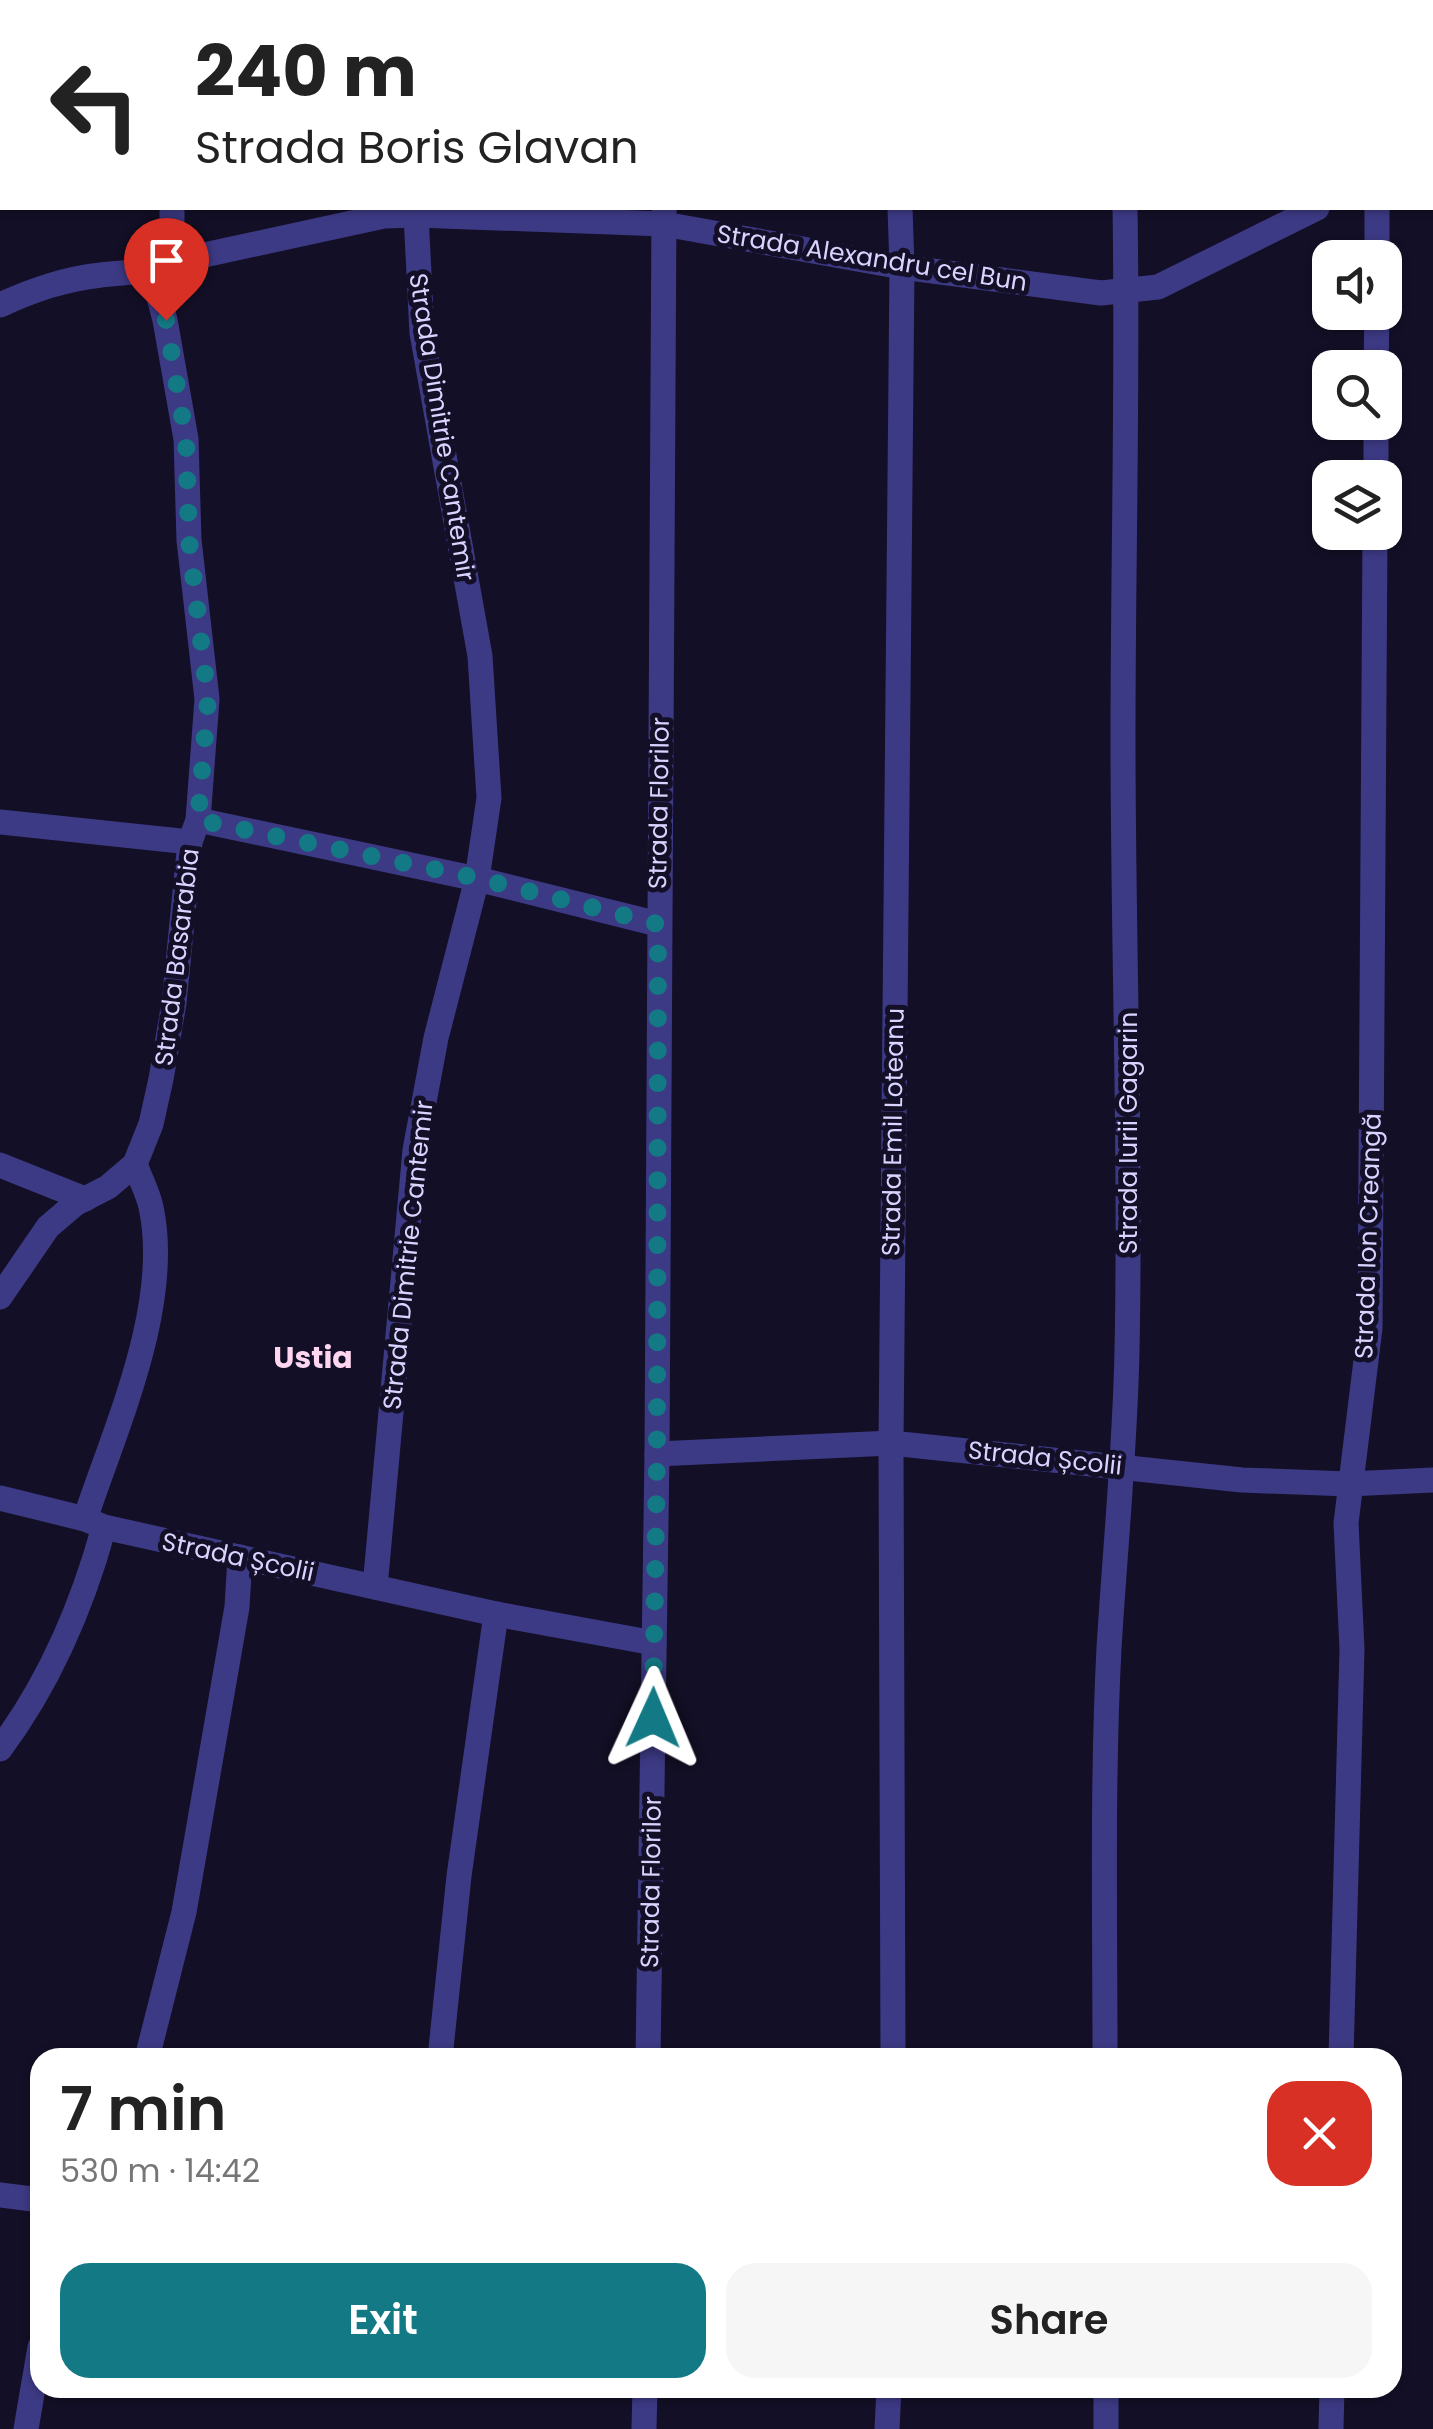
<!DOCTYPE html>
<meta charset="utf-8">
<style>
:root{--surface:#fff;--page:#f6f6f6;--text:#222;--muted:#767676;--accent:#137a85}
body{margin:0;font-family:Poppins,sans-serif;background:var(--page);color:var(--text);height:100vh;display:flex;flex-direction:column;font-size:38px;white-space:nowrap}
*{box-sizing:border-box;margin:0}
p{font-size:32px;color:var(--muted)}
.icon{flex:none;width:55px;height:55px;fill:none;stroke:currentColor;stroke-width:2;stroke-linecap:round;stroke-linejoin:round}
.map{position:relative;flex:1;overflow:hidden}
.details{position:absolute;left:30px;top:2048px;width:1372px;height:350px;display:flex;flex-direction:column;background:var(--surface);border-radius:30px;box-shadow:0 2px 8px #0004}
.details>*{flex:none}
.hud{position:absolute;left:0px;top:0px;width:1435px;height:210px;box-shadow:0 2px 8px #0004;background:#fff;color:var(--text);overflow:hidden}
.controls{position:absolute;left:1312px;top:240px;display:grid;gap:20px}
.controls a{display:grid;place-items:center;width:90px;height:90px;border-radius:20px;background:var(--surface);box-shadow:0 2px 8px #0004;font-size:50px}
.pin{position:absolute;display:grid;place-items:center;width:85px;height:85px;color:#fff;margin:-102px -42px;border-radius:50% 50% 50% 0;rotate:-45deg;box-shadow:0 0 10px #0007}
.pin .icon{rotate:45deg}
.me{position:absolute;width:110px;margin:-55px;rotate:1deg;stroke-linejoin:round;filter:drop-shadow(0 0 8px #0008)}
.turn{display:flex;align-items:center;gap:35px;height:210px;padding:0 30px;font-size:45px}
.turn .icon{width:130px;height:130px;stroke-width:2.5}
.turn b{display:block;font-size:70px;line-height:85px}
.round{display:grid;place-items:center;flex:none;width:105px;height:105px;border-radius:30px;background:var(--page)}
.headline{display:flex;align-items:center;justify-content:space-between;height:170px;padding:0 30px}
h1{font-size:60px;font-weight:600;line-height:75px}
.action{display:flex;gap:20px;margin-top:auto;padding:20px 30px}
.action a{flex:1;height:115px;border-radius:30px;background:var(--accent);color:#fff;font-size:40px;font-weight:600;line-height:115px;text-align:center}
.action a+a{background:var(--page);color:var(--text)}
.map>svg:first-child{display:block}
.lines{fill:none;stroke-linecap:round;stroke-linejoin:round}
.minor{stroke:#3d3a85;stroke-width:25}
.route{stroke:#137a85;stroke-width:18;stroke-dasharray:0 32.4}
.labels{text-anchor:middle;dominant-baseline:central;stroke-width:10;stroke-linejoin:round;paint-order:stroke}
.street-label{font-size:25px;fill:#d9d4ff;stroke:#130f26}
.quarter-label{font-size:30px;font-weight:bold;fill:#ffd6f0;stroke:#130f26}
</style>
<div class="map">
<svg width="1433" height="2429" viewBox="0 0 1433 2429">
<rect width="100%" height="100%" fill="#130f26"/>
<g class="lines">
<!-- minor -->
<g class="minor">
<path d="M65,0L71,2"/>
<path d="M141,2L142,0"/>
<path d="M665,2V0"/>
<path d="M905,2V0"/>
<path d="M1127,2V0"/>
<path d="M1378,2V0"/>
<path d="M172,208V262"/>
<path d="M1377,258V208"/>
<path d="M0,305C33,290 64,279 101,275C126,272 148,273 172,262L384,216L416,215L664,224L902,267L1101,293L1158,287L1317,208"/>
<path d="M1376,368L1377,312"/>
<path d="M1376,478V422"/>
<path d="M198,820L477,879L658,924"/>
<path d="M0,822L190,842"/>
<path d="M0,1165L85,1199"/>
<path d="M0,1297L48,1227L75,1204L108,1187L135,1164L151,1124L161,1079L174,1003L190,842L198,820L207,699L189,540L186,439L165,320L152,271"/>
<path d="M657,1454L891,1443L1242,1480L1349,1484L1433,1480"/>
<path d="M0,1498L85,1519L104,1527L496,1614L654,1643"/>
<path d="M85,1519C116,1426 172,1305 151,1207C148,1193 140,1178 135,1164"/>
<path d="M375,1587L415,1150L436,1038L477,879L489,798L480,656L422,333L416,215"/>
<path d="M0,1749C50,1682 82,1607 104,1527"/>
<path d="M147,2058L184,1912L237,1607L240,1557"/>
<path d="M440,2058L459,1876L496,1614"/>
<path d="M648,2058L657,1454L664,208"/>
<path d="M893,2058L891,1443L902,267L900,208"/>
<path d="M1105,2058C1105,1921 1102,1784 1109,1648C1115,1549 1125,1451 1127,1351C1131,1147 1123,942 1123,738C1123,561 1128,384 1125,208"/>
<path d="M1341,2058L1352,1649L1346,1523L1370,1328L1375,532"/>
<path d="M0,2195L40,2200"/>
<path d="M1106,2388V2429"/>
<path d="M26,2429L40,2347"/>
<path d="M644,2429L645,2388"/>
<path d="M887,2429L889,2388"/>
<path d="M1331,2429L1332,2388"/>
</g>
</g>
<g class="lines">
<!-- route -->
<path class="route" d="M166,320L186,439L189,540L208,699L198,820L477,878L658,924L657,1454L653,1718"/>
</g>
<g class="labels">
<!-- street labels -->
<g class="street-label">
<text transform="translate(872 258) rotate(9)">Strada Alexandru cel Bun</text>
<text transform="translate(442 427) rotate(81)">Strada Dimitrie Cantemir</text>
<text transform="translate(659 803) rotate(-89)">Strada Florilor</text>
<text transform="translate(177 957) rotate(-83)">Strada Basarabia</text>
<text transform="translate(893 1132) rotate(-89)">Strada Emil Loteanu</text>
<text transform="translate(1128 1133) rotate(-90)">Strada Iurii Gagarin</text>
<text transform="translate(1368 1236) rotate(-88)">Strada Ion Creangă</text>
<text transform="translate(408 1255) rotate(-84)">Strada Dimitrie Cantemir</text>
<text transform="translate(1045 1458) rotate(6)">Strada Școlii</text>
<text transform="translate(238 1557) rotate(12)">Strada Școlii</text>
<text transform="translate(651 1882) rotate(-89)">Strada Florilor</text>
</g>
<!-- quarter labels -->
<g class="quarter-label">
<text x="313" y="1357">Ustia</text>
</g>
</g>
</svg>
<div class="controls">
<a><svg class="icon" aria-label="sound" viewBox="0 0 24 24"><path d="M4 9h4l5-4v14l-5-4H4zM17 9q2 3 0 6"/></svg></a>
<a><svg class="icon" aria-label="search" viewBox="0 0 24 24"><circle cx="10" cy="10" r="6"/><path d="M15 15l6 6"/></svg></a>
<a><svg class="icon" aria-label="layers" viewBox="0 0 24 24"><path d="M12 4l9 5-9 5-9-5zM3 14l9 5 9-5"/></svg></a>
</div>
<div class="pin" style="left:166px;top:320px;background:#d93025"><svg class="icon" aria-label="arrive" viewBox="0 0 24 24"><path d="M6 21V4h12l-3 4 3 4H6"/></svg></div>
<svg class="me" style="left:653px;top:1718px" viewBox="-20 -20 40 40"><path d="M0-17L14 15 0 8-14 15z" fill="#137a85" stroke="#fff" stroke-width="4"/></svg>
<div class="hud">
<div class="turn"><svg class="icon" aria-label="left" viewBox="0 0 24 24"><path d="M17 20v-9H6M10 6l-5 5 5 5"/></svg><div><b>240 m</b>Strada Boris Glavan</div></div>
</div>
<section class="details">
<div class="headline"><div><h1>7 min</h1><p>530 m · 14:42</p></div><a class="round" style="background:#d93025;color:#fff"><svg class="icon" aria-label="close" viewBox="0 0 24 24"><path d="M6 6l12 12M18 6L6 18"/></svg></a></div>
<div class="action"><a>Exit</a><a>Share</a></div>
</section>
</div>
